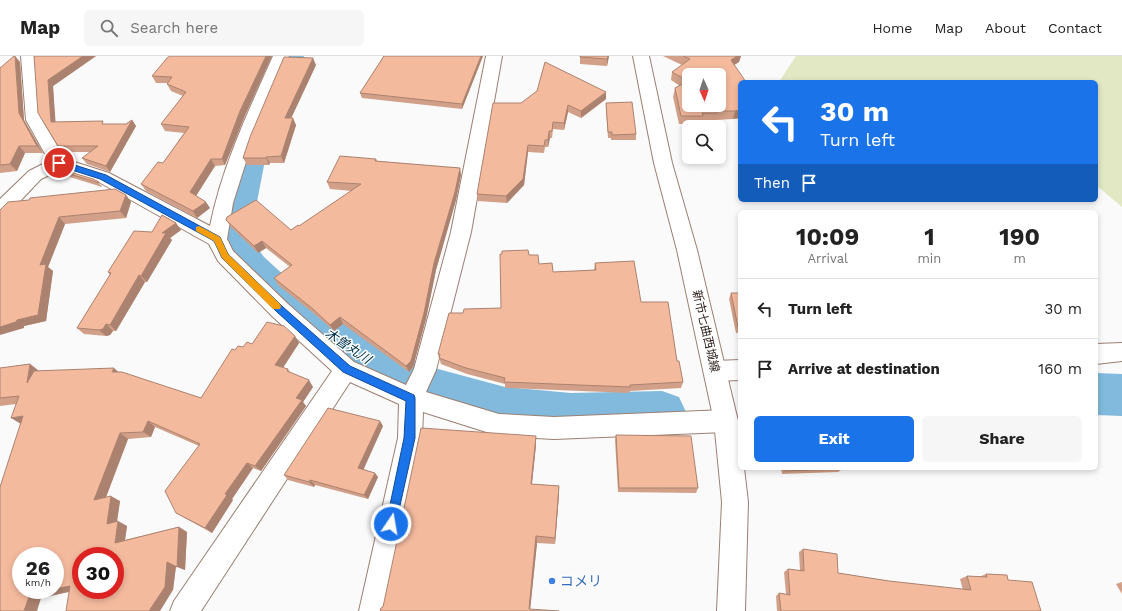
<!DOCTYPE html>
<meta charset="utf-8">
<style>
:root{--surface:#fff;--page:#f6f6f6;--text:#222;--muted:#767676;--line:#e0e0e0;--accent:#1a73e8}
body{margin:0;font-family:"Work Sans","Noto Sans JP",sans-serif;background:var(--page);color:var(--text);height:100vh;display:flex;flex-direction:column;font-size:15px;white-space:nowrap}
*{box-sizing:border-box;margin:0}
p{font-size:13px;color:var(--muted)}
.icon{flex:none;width:22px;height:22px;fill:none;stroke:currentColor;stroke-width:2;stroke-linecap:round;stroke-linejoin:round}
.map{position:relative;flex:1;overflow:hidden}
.side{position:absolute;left:738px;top:154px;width:360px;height:260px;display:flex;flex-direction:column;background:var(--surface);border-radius:6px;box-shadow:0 2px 6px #0003}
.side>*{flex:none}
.top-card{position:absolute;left:738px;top:24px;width:360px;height:122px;border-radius:6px;box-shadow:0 2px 6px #0003;background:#1a73e8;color:#fff;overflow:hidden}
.needle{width:26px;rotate:177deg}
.buttons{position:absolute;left:682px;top:12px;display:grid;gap:8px}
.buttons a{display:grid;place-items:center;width:44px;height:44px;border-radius:6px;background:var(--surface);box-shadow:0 2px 6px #0003;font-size:20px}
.speed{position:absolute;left:12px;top:491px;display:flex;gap:8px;font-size:20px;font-weight:700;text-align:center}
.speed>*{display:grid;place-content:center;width:52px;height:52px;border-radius:50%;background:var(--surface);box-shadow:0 2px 6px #0003;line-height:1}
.speed small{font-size:10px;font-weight:400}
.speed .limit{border:6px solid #d22;background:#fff;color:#111}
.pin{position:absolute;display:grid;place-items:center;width:34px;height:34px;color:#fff;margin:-17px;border:2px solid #fff;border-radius:50%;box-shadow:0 1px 4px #0007}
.me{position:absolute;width:44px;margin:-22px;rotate:12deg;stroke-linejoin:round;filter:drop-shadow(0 0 3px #0008)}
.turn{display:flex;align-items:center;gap:14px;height:84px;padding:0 16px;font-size:18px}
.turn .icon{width:52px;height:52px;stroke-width:2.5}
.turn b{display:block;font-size:28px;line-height:34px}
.then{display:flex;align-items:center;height:38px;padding:0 16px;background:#0003;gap:8px;font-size:15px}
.eta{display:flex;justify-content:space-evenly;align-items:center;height:68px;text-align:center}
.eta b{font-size:24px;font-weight:700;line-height:28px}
.primary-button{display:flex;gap:8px;margin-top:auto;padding:8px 16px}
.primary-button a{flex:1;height:46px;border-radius:6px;background:var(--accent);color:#fff;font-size:16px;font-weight:700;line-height:46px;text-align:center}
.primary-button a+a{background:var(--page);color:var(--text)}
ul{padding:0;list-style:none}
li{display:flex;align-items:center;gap:12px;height:60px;padding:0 16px;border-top:1px solid var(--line)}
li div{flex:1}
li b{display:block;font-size:15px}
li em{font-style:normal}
header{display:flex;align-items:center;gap:24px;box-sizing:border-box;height:56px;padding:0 20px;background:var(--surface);border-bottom:1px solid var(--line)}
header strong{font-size:19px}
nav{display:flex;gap:22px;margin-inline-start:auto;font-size:14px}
.search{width:280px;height:36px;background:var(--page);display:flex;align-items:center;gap:10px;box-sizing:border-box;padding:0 14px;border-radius:6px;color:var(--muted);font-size:15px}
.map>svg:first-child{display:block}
.green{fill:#e2e7c4}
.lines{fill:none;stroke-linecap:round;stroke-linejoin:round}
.river{fill:#81badc;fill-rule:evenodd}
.minor-casing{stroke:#9c7f72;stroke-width:2}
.major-casing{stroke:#9c7f72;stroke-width:2}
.minor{fill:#fff;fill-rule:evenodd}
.major{fill:#fff;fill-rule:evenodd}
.wall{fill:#d2a088}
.shaded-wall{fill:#ab826f}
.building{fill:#f4ba9e;stroke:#ab826f;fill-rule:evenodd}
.route{fill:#1a73e8;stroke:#114b97}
.slow{fill:#f59e0b}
.shop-dot{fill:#3f7fe0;stroke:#fff;stroke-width:1.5}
.labels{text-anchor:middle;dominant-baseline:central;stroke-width:3;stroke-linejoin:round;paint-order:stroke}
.street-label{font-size:12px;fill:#261b15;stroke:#fff}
.water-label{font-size:13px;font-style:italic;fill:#003149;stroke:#fff}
.near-shop-label{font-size:14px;fill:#366cbe;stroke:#fff;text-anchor:start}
</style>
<header>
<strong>Map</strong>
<div class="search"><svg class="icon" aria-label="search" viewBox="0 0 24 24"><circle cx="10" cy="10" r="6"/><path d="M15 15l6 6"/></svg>Search here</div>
<nav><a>Home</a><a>Map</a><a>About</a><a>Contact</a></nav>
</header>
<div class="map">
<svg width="1122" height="555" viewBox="0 0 1122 555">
<rect width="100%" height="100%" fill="#fafafa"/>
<!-- green -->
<path class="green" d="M796,0H1122V151L1096,129V26H779Z"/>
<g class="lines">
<!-- river -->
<g class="river">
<path d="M274,0H304L266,99L251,177L253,186L264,201L300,234L397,299L438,313L505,331L571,337L662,335L679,341L686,356L679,371L662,377L571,381L505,373L438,355L365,327L270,258L236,223L214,190L211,177L230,99Z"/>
<path d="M1096,317L1122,318V360L1096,359Z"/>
</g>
<defs>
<g id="minor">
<path d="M21,0H37L42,64L65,103L109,117L210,170C222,110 248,56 273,0H289L252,87L233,147L227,183L233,195L288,248L354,306L406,329L414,313L451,176L486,0H502L471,176L436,314L426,336L499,358L554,361L726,354L735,357L738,365L735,373L726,376L554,383L499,380L423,356L422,382L387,555H359L398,382L399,348L350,326L201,555H170L174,545L332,315L272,260L218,205L209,188L97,125L60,114L41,123L7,159L0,161V143L29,115L49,105L26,64Z"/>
<path d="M1122,287V305L1096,308V288Z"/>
<path d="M740,304V324L715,325L707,322L704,315L707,308L715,305Z"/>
</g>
<path id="major" d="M633,0H649L672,107L697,194L738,365L740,381V412H744L748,446L745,555H717L722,446L714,365L677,194L654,107Z"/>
</defs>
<!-- minor casing -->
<use href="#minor" class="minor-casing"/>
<!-- major casing -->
<use href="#major" class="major-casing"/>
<!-- minor -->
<use href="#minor" class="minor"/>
<!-- major -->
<use href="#major" class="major"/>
</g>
<!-- wall -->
<g class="wall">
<path d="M34,0H96L53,30L55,66L105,68H126L132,64L136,70L110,116L87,108L82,102L90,96H63L58,90Z"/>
<path d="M170,0L244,62L225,109L215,110L196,140L210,152L197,162L146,135L141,128L163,107L184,77L165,75L161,68L183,40L171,35L167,28L168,27H156L152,20Z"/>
<path d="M384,0H483L462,53L362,42L360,37Z"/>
<path d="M580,0H609L607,10L580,8Z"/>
<path d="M663,0H741L739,6L734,9L740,26V62L733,63L716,64L715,65L702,66L701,68H679L673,41L675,32L680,30L671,24L672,16L682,9Z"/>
<path d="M20,6L24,64L43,97H25L17,115L0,117V12Z"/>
<path d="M316,9L291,62L296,69L284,107H270L269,109H247L243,102Z"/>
<path d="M606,43L581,62L568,56L564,74L553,73L552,82H550L548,91H545L544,97L528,96L524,129L507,147L478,145L477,138L521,47Z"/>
<path d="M606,47L636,78V84H611V82H608L606,53Z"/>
<path d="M376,103L377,105L460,112L461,119L456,144L436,214L426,263L413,311L409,316L343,268L334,275L317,260L278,229L274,222L290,211L266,192L258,197L231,171L226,164L291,174L299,170L352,135L330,133L327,126Z"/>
<path d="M67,117L93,123L102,130V131L70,121Z"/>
<path d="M126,139L131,146L126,162L65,168L48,211L53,215L46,265L24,270V272L0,154Z"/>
<path d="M176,167L181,174L170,182L172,184L147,226H145L116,275H113L110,279L106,280L84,278L77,272L110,219L108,216L152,176Z"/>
<path d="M529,199L539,208L553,216L594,214L595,207L641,246L677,305L683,326L681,332L630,335L629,337L505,332V328L467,318L441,308L438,298L463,257L501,252Z"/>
<path d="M731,237H740V277H736L729,243Z"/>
<path d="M299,287L283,312L288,313L290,316L313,331L303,346L306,350L261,415L253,412L232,443L233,444L212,477L176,457L199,390L155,371L151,381L128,383L106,441L120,445L117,465L127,470L125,484L179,471L187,476L185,514L176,510L173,534L69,536L41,542L20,368L16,348L0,350V312L30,308L39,315L119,316L201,342L235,294L252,288Z"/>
<path d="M383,370L363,413L378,421L368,443L315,429L314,431L288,424L284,419Z"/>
<path d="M616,379L698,432L696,437L618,436L615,384Z"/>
<path d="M536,389L532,428L559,430V438L555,488L537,487L530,553L383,551Z"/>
<path d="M781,412H853L852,413L841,414L838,416L782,418Z"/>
<path d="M803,493L838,517L889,525L963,534L960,523L967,520L979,521L986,518L1008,524L1041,555H777L776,540L779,537L786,538L784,516L788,513L800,515L799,496Z"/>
<path d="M1122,526V538L1116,528Z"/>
</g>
<!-- shaded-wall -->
<g class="shaded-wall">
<path d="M15,0L20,6L24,64L43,97L37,90L19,57Z"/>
<path d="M83,0H96L53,30L56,72L51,66L48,24Z"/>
<path d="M266,0H272L244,62L225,109L222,103L240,55Z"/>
<path d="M481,0H483L462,53V48Z"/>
<path d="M608,0H609L607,10V3Z"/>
<path d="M737,0H741L739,6L729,12L731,4Z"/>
<path d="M313,2L316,9L288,69L285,62Z"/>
<path d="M606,36V43L581,62V55Z"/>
<path d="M568,49V56L564,74V67Z"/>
<path d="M740,54V62L733,63L735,55Z"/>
<path d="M293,62L296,69L284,107L281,100Z"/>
<path d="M132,64L136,70L110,116L106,110Z"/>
<path d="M549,75L550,82L548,91V84Z"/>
<path d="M528,89V96L524,129L507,147L506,140Z"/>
<path d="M19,90L25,97L17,115L10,108Z"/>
<path d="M266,101L270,107L269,109L266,102Z"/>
<path d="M211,103L215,110L194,143L190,136Z"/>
<path d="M460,112L461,119L456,144L436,214L426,263L413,311L409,316L406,310Z"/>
<path d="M126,139L131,146L126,162L120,155Z"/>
<path d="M206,146L210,152L197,162L193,155Z"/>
<path d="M59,161L65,168L48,211L53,215L46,265L24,270V272L0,279V271L17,264Z"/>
<path d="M176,167L181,174L170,182L172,184L147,226L141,220L162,177Z"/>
<path d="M262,185L266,192L258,197L254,190Z"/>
<path d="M139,219L145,226L116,275L110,269Z"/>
<path d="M340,261L343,268L334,275L330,269Z"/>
<path d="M106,268L113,275L110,279L106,280L99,274Z"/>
<path d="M295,280L299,287L280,316L275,309Z"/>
<path d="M30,308L39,315L36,333L27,327Z"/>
<path d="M114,312L122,319L112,316Z"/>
<path d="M309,324L313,331L303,346L306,350L261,415L255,410L296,342Z"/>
<path d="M23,360L21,368L11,362Z"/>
<path d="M148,365L155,371L151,381L143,376Z"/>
<path d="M380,365L383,370L362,417L358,412Z"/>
<path d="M120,377L128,383L103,449L94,444Z"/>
<path d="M536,380V389L531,436V428Z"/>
<path d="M247,407L253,412L232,443L233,444L212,477L205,472L225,438Z"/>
<path d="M375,417L378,421L368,443L364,439Z"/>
<path d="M310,424L315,429L314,431L309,426Z"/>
<path d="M559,430V438L555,488V482Z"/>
<path d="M111,440L120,445L116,472L107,468Z"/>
<path d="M118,465L127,470L124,491L115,487Z"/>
<path d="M179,471L187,476L185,514L177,511Z"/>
<path d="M536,480L537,487L530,555L529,553Z"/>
<path d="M167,506L176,510L173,534L160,555H149Z"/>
<path d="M70,530L81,533L41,542L37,555H24L30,538L51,534H55V533Z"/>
</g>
<!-- building -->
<g class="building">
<path d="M14,0H15L19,57L37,90H19L10,108L0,109V12Z"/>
<path d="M34,0H83L48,24L51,66L103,65L102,68H126L132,64L106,110L82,102L98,90H58L38,57Z"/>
<path d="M170,0H266L240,55L222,103H211L190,136L206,146L193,155L141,128L158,106L163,107L189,71L161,68L186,36L167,28L172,21L152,20L167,2Z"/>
<path d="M384,0H481L462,48L360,37Z"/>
<path d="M580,0H608L607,3L580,1Z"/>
<path d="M683,0H737L731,4L746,26H740V54L735,55H717V57H702L703,60H681L675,32L688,25L672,16L690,3ZM689,19H719V49H689Z"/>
<path d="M284,1L313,2L285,62H293L281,100L266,101V102H243L250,81Z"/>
<path d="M545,6L606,36L581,55L568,49L564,67L553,66L552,75H549L548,84H545L544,90L528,89L523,123L506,140L477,138L493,47H521L537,35Z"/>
<path d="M632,46L636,78L612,79V76H608L606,47Z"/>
<path d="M340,100L376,103L375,105L460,112L455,136L434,207L424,257L411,305L406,310L340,261L330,269L313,253L274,222L292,209L262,185L254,190L226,164L227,161L256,144L291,174L298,169L299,170L361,128L327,126Z"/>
<path d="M70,116L93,123L99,126V127L67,117Z"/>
<path d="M115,133L126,139L120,155L59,161L40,209L46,208L38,259L17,264L16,266L0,271V154L8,146L29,144L30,142Z"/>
<path d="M162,159L176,167L162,177H166L141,220L139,219L110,269L106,268L103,273L99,274L77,272L111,217L108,216L134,175L152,176Z"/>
<path d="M528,194L529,199H538L539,208L552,207L553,216L596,214L595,207L634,205L641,246H668L677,305H679L683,326L630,329V331L504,326L505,322L466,312L439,302L440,298H438L449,257H463L464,253L501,252L500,198H502V195Z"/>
<path d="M731,237H740V271H738Z"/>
<path d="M267,266L284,270L295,280L275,309L288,313L287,315L309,324L296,342L302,344L255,410L247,407L225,438L227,439L205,472L176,457L165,435L200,388L148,365L143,376L120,377L94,444L111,440L107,468L118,465L115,487L179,471L177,511L167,506L165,531L149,555H66L70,530L55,533V500H21V534H51L30,538L24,555H0V431L23,360L11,362L19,340L0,342V312L30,308L27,327L34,315L114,312L112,316H122L201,342L232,293L235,294L238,290L243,291L247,286L252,288ZM81,500H115V534H81Z"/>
<path d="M328,352L380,365L358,412L375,417L364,439L310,424L309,426L284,419Z"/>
<path d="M421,372L536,380L531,428L559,430L555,482L536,480L529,553L559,555H380L381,552L383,551Z"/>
<path d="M616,379L691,380L698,432H619Z"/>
<path d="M783,412H840L841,413L784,415Z"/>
<path d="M803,493L837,498L838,517L889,525L971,534L967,520L987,521L986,518L1007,519L1008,524L1032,526L1041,555H781L779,537L790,539L788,513L804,515Z"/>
</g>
<!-- route -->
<path class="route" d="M59,104L106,119L220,181L228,198L283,251L350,310L414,339L415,342V382L395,472L391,474L387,472L386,468L404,382L406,345L343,316L277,256L222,202L214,185L100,123L56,109V105Z"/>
<!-- slow -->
<path class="slow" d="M199,170L220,181L228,198L280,248L281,250L280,253H273L222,202L214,185L196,175V171Z"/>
<!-- markers -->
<circle class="shop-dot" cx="552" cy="525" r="4"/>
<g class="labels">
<!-- street labels -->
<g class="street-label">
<text transform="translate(706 275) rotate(77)">新市七曲西城線</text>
</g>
<!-- water labels -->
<g class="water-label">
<text transform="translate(348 290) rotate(34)">木曽丸川</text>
</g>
<!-- near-shop labels -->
<g class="near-shop-label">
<text x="560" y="525">コメリ</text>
</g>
</g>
</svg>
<div class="buttons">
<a><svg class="needle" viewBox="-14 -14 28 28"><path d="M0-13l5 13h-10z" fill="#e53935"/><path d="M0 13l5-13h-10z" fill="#767676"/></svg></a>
<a><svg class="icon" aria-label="search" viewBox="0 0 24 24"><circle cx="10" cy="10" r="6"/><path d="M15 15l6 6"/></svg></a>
</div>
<div class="speed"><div>26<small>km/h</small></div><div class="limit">30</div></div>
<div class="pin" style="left:59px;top:107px;background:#d93025"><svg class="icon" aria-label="arrive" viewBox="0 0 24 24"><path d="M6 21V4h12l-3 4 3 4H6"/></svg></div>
<svg class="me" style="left:391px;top:468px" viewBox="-20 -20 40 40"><circle r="17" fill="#1a73e8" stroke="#fff" stroke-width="3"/><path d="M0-11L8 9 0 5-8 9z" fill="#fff"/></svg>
<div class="top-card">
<div class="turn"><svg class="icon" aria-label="left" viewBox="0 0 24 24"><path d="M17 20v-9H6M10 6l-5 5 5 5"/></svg><div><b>30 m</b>Turn left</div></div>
<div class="then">Then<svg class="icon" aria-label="arrive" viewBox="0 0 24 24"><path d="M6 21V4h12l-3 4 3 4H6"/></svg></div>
</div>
<section class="side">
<div class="eta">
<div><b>10:09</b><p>Arrival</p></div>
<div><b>1</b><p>min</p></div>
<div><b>190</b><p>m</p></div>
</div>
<ul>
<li><svg class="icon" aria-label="left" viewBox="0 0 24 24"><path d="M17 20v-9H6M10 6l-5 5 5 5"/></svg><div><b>Turn left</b></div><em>30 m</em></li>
<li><svg class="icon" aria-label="arrive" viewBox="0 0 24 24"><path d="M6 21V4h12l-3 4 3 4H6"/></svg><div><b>Arrive at destination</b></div><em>160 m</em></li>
</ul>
<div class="primary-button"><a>Exit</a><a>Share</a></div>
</section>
</div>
